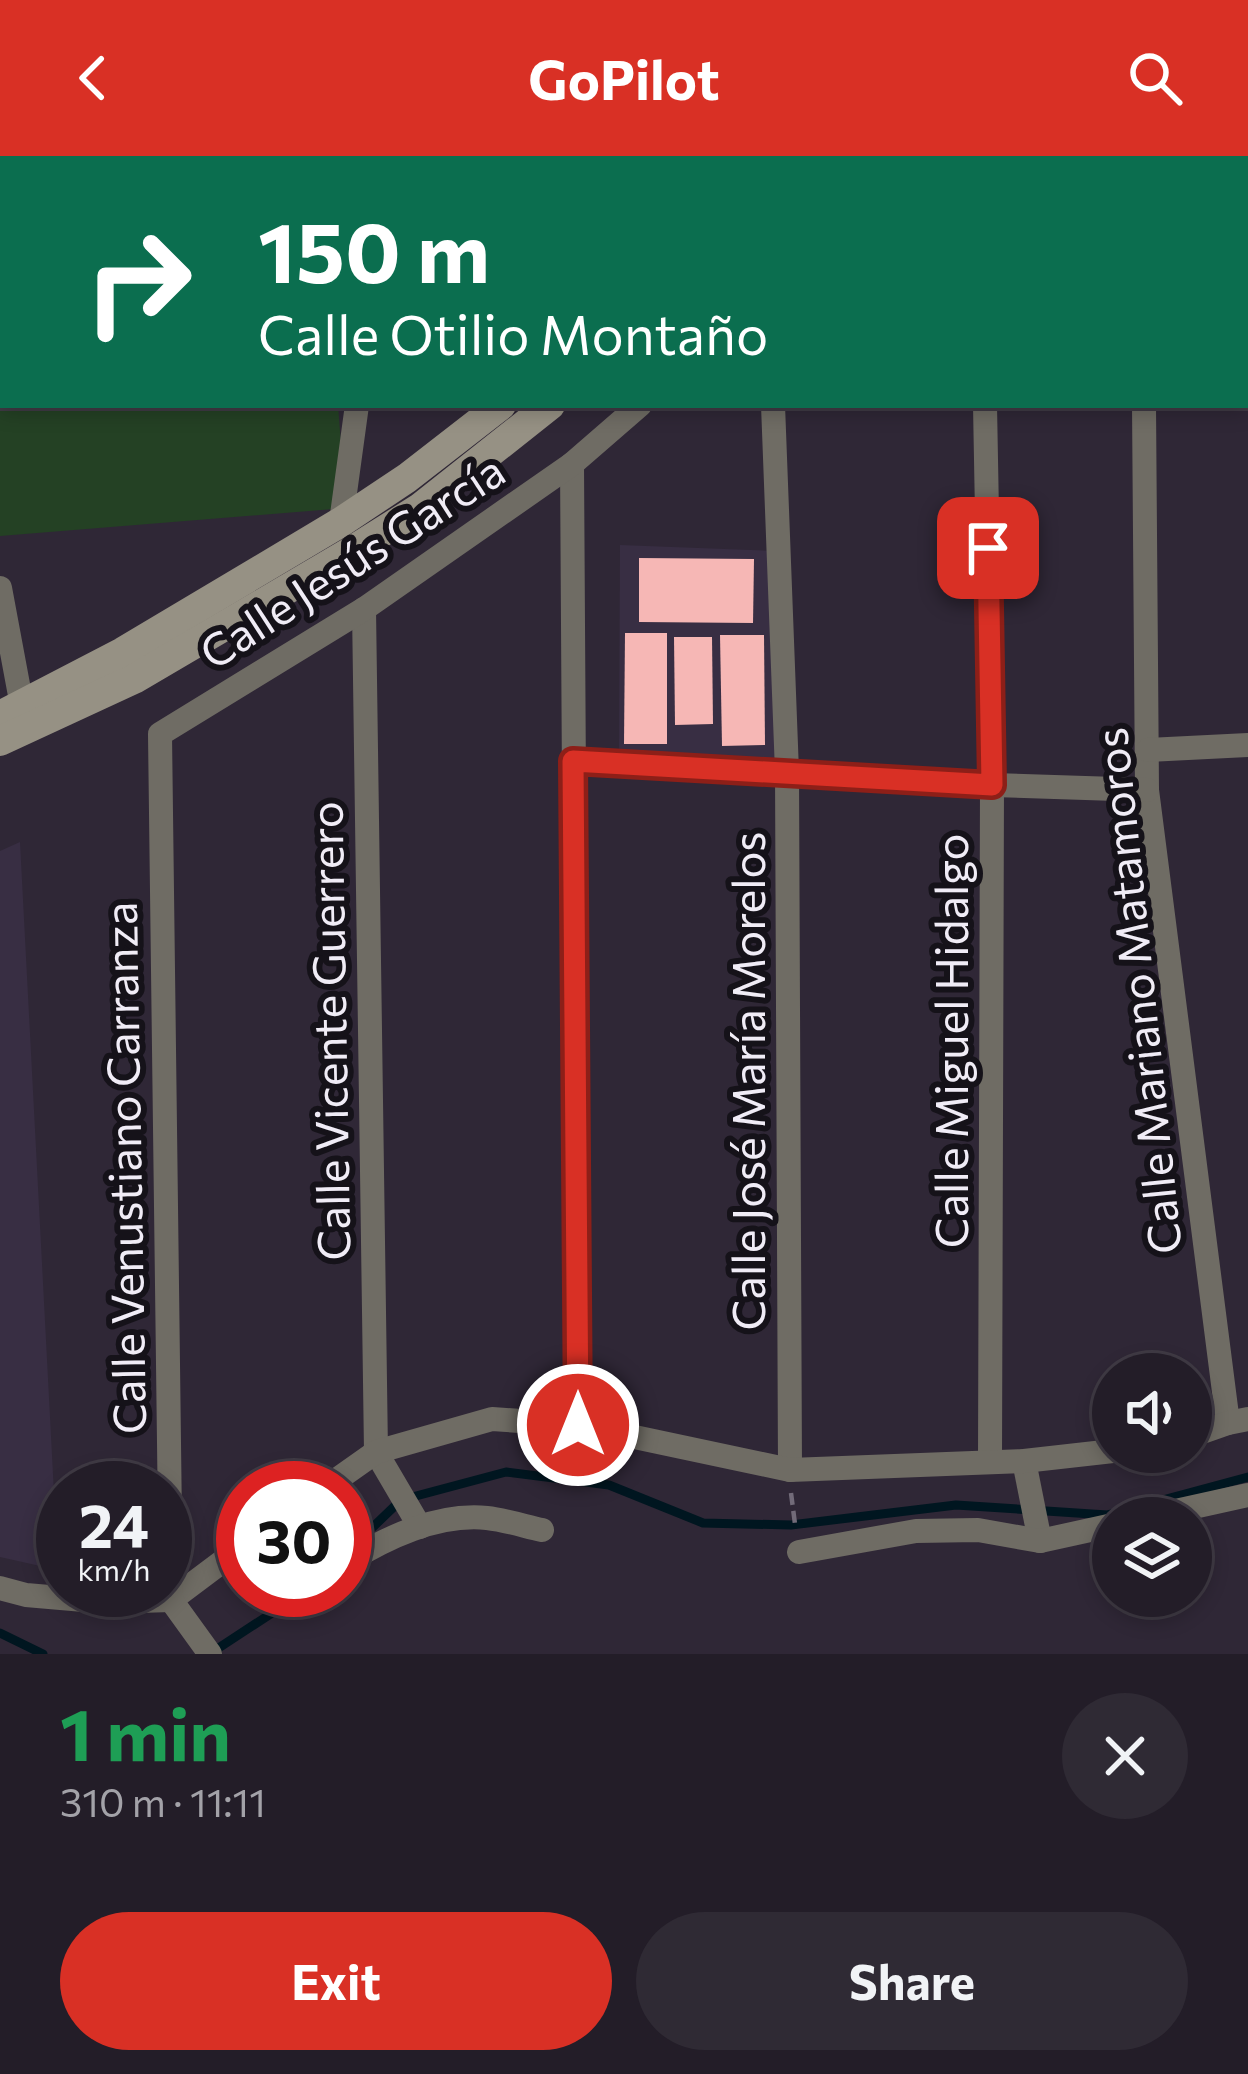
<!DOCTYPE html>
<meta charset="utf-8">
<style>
:root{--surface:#231d28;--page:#2f2a34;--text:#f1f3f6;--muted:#a3a2a8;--line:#403b45;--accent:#d93025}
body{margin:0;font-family:Commissioner,sans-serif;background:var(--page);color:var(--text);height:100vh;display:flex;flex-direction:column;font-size:45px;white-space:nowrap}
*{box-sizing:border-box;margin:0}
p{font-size:39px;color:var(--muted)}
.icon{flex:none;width:66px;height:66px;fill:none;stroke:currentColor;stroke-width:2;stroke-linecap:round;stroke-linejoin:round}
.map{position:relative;height:1498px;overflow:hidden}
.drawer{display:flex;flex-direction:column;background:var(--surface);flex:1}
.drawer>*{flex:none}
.guide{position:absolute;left:0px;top:0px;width:1248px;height:252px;box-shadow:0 6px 18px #0003,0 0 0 3px var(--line);background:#0b6e4f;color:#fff;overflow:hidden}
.buttons{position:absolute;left:1092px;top:1197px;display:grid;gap:24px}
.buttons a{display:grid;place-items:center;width:120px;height:120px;border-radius:50%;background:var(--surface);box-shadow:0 6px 18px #0003,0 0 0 3px var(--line);font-size:60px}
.speed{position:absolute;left:36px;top:1305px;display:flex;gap:24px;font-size:60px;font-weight:700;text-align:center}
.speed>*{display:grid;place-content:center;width:156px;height:156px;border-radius:50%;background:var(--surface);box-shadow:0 6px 18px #0003,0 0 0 3px var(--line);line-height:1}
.speed small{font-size:30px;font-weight:400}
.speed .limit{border:18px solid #d22;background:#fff;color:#111}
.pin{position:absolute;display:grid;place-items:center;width:102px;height:102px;color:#fff;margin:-51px;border-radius:24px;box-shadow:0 6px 18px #0006}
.me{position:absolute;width:132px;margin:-66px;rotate:0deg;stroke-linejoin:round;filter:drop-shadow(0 0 9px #0008)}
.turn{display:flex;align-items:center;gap:42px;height:252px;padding:0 60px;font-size:54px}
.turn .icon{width:156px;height:156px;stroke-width:2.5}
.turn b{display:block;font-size:84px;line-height:102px}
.round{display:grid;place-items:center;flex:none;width:126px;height:126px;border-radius:63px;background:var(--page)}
.overview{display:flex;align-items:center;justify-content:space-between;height:204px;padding:0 60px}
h1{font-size:72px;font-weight:700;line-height:90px;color:#1e9e55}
.cta{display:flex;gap:24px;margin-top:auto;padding:24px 60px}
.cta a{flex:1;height:138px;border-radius:72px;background:var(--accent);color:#fff;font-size:48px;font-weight:700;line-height:138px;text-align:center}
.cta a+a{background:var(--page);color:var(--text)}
header{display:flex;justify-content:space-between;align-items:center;height:156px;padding:0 60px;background:var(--accent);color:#fff;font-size:54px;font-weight:700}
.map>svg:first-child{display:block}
.built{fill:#382e43}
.green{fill:#244124}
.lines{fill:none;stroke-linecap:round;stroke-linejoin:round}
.stream{stroke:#001620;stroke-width:9}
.building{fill:#f6b7b5}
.path{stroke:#726b79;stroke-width:4.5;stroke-dasharray:12 6;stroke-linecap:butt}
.minor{stroke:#6f6c64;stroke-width:24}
.secondary{stroke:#969184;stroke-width:30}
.route-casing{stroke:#8d1f18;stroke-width:30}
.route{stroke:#d93025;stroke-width:21}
.labels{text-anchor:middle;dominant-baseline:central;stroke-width:12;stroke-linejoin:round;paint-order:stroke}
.street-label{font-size:45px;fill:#f0ecf6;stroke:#151219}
</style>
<header><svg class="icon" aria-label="back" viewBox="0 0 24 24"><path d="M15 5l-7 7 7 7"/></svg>GoPilot<svg class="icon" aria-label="search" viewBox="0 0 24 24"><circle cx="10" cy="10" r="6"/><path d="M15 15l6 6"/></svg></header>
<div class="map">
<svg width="1248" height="1498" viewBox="0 0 1248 1498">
<rect width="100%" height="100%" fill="#2f2736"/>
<!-- built -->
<g class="built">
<path d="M620,389L775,395L777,604L619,602Z"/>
<path d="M20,686L58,1414L0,1401V695Z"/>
</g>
<!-- green -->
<path class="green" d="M3,127V249H338L346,352L0,380V128Z"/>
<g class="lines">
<!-- stream -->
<g class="stream">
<path d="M349,1394L401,1344L506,1316L609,1329L703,1367L791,1369L956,1349L1107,1359L1248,1321"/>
<path d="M0,1477L43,1498"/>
<path d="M214,1495L307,1434"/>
</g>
</g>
<!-- building -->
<g class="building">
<path d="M639,402L754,403L753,467L639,466Z"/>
<path d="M625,477H667V588H624Z"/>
<path d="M720,479H764L765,589L722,590Z"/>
<path d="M674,481H712L713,568L675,569Z"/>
</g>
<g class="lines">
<!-- path -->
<path class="path" d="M791,1337L795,1368"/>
<!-- minor -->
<g class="minor">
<path d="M378,0V3"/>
<path d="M981,0V3"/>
<path d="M1044,0L1050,3"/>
<path d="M1143,3V0"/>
<path d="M1245,99L1248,101"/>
<path d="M773,249L787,616L790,1314"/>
<path d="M985,249L992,629L990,1306"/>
<path d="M1144,249L1147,634L1228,1267"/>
<path d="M572,308L578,1269"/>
<path d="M341,366L357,249"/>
<path d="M0,432L22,550"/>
<path d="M364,453L376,1296L420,1371"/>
<path d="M1148,594L1248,589"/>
<path d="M573,605L992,629L1147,634"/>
<path d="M1191,1280L1228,1267L1248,1263"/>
<path d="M1024,1305L1040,1385"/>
<path d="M325,1332L376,1296L492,1263L578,1269L790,1314L1024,1305L1113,1295"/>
<path d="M1144,1362L1248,1339"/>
<path d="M799,1396L916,1375L978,1374L1040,1385L1113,1369"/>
<path d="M345,1407C386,1382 437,1357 487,1362C505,1364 524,1370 542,1374"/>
<path d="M0,1432L26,1439L107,1446L171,1444L243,1390"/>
<path d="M210,1498L171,1444L160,578L364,453L572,308L640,249"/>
</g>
<!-- secondary -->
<g class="secondary">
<path d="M880,3L883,0"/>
<path d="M937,3L941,0"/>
<path d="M0,560L123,496L341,366L407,322L501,249"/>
<path d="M0,585L134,523L347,398L420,352L550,249"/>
</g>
</g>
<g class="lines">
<defs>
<path id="route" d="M578,1269L573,605L992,629L988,392"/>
</defs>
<!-- route casing -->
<use href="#route" class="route-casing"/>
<!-- route -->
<use href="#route" class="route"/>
</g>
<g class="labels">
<!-- street labels -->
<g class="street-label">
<text transform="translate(351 404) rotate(-33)">Calle Jesús García</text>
<text transform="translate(1136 835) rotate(-96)">Calle Mariano Matamoros</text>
<text transform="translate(328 875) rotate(-91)">Calle Vicente Guerrero</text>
<text transform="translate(949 885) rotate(-90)">Calle Miguel Hidalgo</text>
<text transform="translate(746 925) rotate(-90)">Calle José María Morelos</text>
<text transform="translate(123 1012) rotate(-91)">Calle Venustiano Carranza</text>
</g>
</g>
</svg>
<div class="buttons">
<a><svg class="icon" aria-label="sound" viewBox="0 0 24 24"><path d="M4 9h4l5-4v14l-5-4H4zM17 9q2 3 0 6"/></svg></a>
<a><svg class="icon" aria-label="layers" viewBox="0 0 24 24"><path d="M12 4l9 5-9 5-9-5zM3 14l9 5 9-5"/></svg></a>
</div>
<div class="speed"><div>24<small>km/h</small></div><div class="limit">30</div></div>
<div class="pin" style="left:988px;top:392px;background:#d93025"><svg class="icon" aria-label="arrive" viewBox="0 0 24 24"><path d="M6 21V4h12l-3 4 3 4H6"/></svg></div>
<svg class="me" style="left:578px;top:1269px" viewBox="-20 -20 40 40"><circle r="17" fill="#d93025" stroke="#fff" stroke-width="3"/><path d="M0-11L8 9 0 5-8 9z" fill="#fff"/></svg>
<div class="guide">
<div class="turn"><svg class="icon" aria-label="right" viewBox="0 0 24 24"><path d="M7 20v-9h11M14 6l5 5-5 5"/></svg><div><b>150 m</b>Calle Otilio Montaño</div></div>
</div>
</div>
<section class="drawer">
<div class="overview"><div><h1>1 min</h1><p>310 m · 11:11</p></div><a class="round"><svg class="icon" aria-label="close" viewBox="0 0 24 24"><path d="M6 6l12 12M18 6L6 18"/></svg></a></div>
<div class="cta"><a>Exit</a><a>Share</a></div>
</section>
